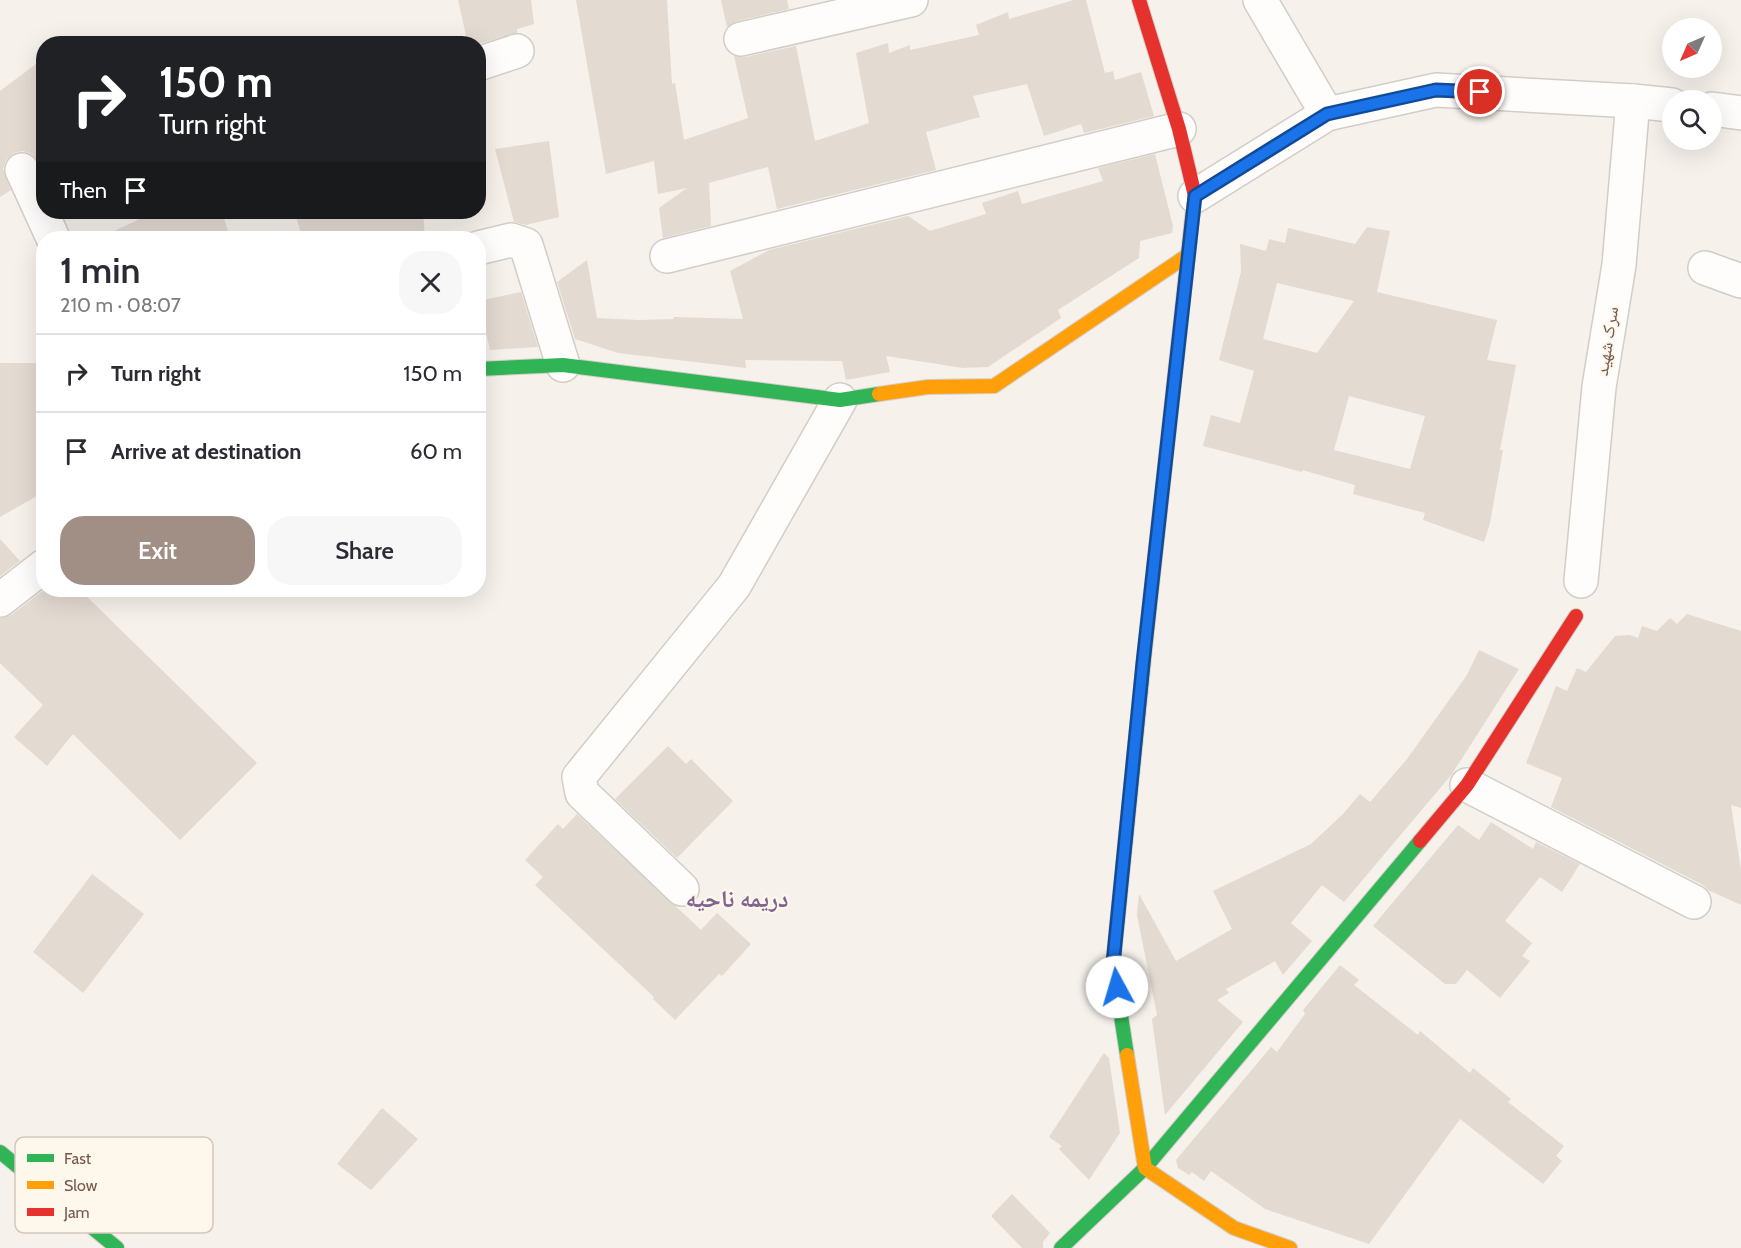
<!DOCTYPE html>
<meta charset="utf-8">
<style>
:root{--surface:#fff;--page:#f7f7f7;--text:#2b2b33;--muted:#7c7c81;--line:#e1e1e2;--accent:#a18e84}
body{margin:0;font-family:Cabin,"Noto Naskh Arabic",sans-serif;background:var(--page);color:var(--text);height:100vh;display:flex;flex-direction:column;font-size:22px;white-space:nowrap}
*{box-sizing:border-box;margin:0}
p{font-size:20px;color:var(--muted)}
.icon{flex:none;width:33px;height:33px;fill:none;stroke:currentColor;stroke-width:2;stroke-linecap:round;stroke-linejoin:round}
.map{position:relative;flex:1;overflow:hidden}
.drawer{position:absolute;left:36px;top:231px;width:450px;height:366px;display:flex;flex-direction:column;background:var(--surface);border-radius:24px;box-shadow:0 6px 24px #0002}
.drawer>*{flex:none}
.banner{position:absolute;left:36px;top:36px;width:450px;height:183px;border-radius:24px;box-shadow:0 6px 24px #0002;background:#202124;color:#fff;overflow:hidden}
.needle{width:39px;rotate:225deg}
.buttons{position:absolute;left:1662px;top:18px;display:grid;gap:12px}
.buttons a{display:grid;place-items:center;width:60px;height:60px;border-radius:50%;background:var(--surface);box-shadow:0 6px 24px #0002;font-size:30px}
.pin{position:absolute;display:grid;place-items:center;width:51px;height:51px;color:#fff;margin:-26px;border:3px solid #fff;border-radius:50%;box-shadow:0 2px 6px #0007}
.me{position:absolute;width:66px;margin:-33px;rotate:354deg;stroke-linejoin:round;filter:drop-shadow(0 0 4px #0008)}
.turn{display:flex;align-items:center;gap:21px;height:126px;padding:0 24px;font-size:27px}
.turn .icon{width:78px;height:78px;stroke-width:2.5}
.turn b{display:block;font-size:42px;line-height:51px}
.then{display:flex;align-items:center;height:57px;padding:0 24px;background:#0003;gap:12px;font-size:22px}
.round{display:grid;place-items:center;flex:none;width:63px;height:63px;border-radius:24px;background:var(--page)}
.headline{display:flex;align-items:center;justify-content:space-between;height:102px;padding:0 24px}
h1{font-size:36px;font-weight:600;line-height:45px}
.action{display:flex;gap:12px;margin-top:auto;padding:12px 24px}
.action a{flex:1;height:69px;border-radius:24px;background:var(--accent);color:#fff;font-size:24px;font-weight:600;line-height:69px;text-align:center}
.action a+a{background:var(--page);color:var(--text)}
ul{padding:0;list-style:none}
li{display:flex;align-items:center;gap:18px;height:78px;padding:0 24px;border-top:2px solid var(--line)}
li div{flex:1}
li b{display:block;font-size:22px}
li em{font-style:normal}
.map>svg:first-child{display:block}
.building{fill:#e3dad2;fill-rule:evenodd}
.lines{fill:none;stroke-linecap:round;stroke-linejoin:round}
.street-casing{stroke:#d3cdc6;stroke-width:36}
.fast-casing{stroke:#d5cec8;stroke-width:16}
.slow-casing{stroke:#d5cec8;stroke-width:16}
.jam-casing{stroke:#d5cec8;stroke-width:16}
.street{stroke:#fefdfc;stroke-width:33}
.fast{stroke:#30b455;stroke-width:14}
.slow{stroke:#ff9f0a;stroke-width:14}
.jam{stroke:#e5322d;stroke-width:14}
.route-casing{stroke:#114b97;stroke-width:15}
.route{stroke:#1a73e8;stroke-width:10}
.labels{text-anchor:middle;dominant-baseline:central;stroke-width:4.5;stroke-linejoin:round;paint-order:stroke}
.street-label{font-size:18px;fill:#73594c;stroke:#fef7ec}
.district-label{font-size:24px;font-weight:bold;fill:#806390;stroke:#fef7ec}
.key{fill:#fef7ec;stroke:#d4c8bc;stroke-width:1.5}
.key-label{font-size:16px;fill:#73594c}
</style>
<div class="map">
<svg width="1741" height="1248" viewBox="0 0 1741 1248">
<rect width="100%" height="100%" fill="#f6f1eb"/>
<!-- building -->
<g class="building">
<path d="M458,0H531L534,24L517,29V33L478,44H468Z"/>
<path d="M576,0H667L672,84L675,83L684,140L748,118L734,56L745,57L796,46L815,141L869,123L856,53L888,43L889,53L910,45V50L979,35L976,25L1008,12L1009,19L1074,0H1086L1105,73L1113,71L1115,80L1141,72L1154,116L1084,133L1081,124L1044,136L1027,84L973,96L980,117L926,132L936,170L777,209L768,167L709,183L711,226L663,238L659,208L687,188L658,194L654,161L606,174Z"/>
<path d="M721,0H787L789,9L737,21L727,27Z"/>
<path d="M44,58V169L32,154L23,151L14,153L6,160L3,169L11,190L0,197V91Z"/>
<path d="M549,141L559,217L526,225L514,222L495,149Z"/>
<path d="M1155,154L1173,226L1172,233L1140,241L1139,258L1058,310L1061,318L988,367L963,368L886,356L890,372L846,380L842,361L745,360L746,368L618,353L575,339L557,282L587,260L597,318L639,320L674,319L673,317L743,319L730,271L769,250L908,216L930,231L986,214L982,203L1018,191L1022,204L1103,181L1098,168Z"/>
<path d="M155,212H222L230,238H99Z"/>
<path d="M295,212H423L425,238H302Z"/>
<path d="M1367,227L1390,231L1377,292L1497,320L1487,360L1516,365L1500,450H1503L1490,523L1484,542L1423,520L1425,513L1353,494L1355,485L1302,470V472L1203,446L1211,415L1240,423L1254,371L1219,360L1241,272L1240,244L1266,251L1269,239L1285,243L1288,228L1355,244ZM1277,283L1354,301L1317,353L1263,339ZM1349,396L1425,416L1410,469L1334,450Z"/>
<path d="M521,292L538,347L490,350L479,301Z"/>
<path d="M0,363H44V492L0,517Z"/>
<path d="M0,539L20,561L0,576Z"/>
<path d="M44,590H80L257,763L180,840L73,734L47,766L14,737L43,705L0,663V618L11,615Z"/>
<path d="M1687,614L1741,631V808L1731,805L1741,870V905L1708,890L1703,885L1551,807L1562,778L1526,763L1556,686L1567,691L1577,668L1586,672L1615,636L1630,635L1638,638L1642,626L1657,631L1670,618L1677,624Z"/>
<path d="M1479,650L1519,669L1452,774L1344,902L1322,885L1291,923L1312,941L1283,975L1275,961L1226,989L1229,993L1217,1000L1243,1022L1165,1115L1152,1019L1157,1015L1137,915L1139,894L1176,961L1232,929L1213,891L1311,844L1343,814L1360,794L1370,802L1407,759L1467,675Z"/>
<path d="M668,746L686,764L691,759L733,801L677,858L615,799Z"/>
<path d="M577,814L701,930L717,913L751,944L722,976L719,974L675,1020L653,999L654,997L535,885L543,877L525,860L558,824L563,829Z"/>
<path d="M1491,822L1533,849L1536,842L1580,864L1562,892L1540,877L1505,921L1532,943L1522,956L1530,961L1500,998L1467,970L1456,984H1445L1373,926L1458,825L1479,840Z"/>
<path d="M92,874L144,914L83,993L33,952Z"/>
<path d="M1340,965L1359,980L1354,985L1418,1035L1420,1031L1470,1073L1473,1068L1511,1099L1508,1102L1564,1146L1556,1156L1562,1161L1543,1184L1460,1119L1369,1244L1265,1209L1211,1171L1204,1181L1192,1172L1189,1175L1178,1168L1176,1160L1271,1047L1277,1052L1305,1014L1303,1010Z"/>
<path d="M1104,1053L1109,1058L1120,1133L1089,1180L1059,1149L1062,1146L1049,1137Z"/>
<path d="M382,1108L418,1139L371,1190L337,1164Z"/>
<path d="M1012,1194L1050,1233L1043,1242V1248H1022L991,1216Z"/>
</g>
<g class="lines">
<defs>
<g id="street">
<path d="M1260,0L1327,114"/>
<path d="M741,39L911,0"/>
<path d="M478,64L517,51"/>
<path d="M1712,109L1741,113"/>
<path d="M22,170L53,238"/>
<path d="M1195,196L1327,114L1436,90L1633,101L1672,105"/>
<path d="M478,248L511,240L526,245L563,365"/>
<path d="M667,256L1179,129"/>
<path d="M1705,268L1741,281"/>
<path d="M1581,581L1599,387L1619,265L1633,101"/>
<path d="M0,600L44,566"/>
<path d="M1467,785L1694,902"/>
<path d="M682,889L582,793L579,777L734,586L840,400"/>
</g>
<g id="fast">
<path d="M478,369L563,365L840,400L879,394"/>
<path d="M1127,1055L1113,964L1145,648"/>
<path d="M0,1152L117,1248"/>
<path d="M1061,1248L1145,1168L1420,841"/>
</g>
<g id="slow">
<path d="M879,394L928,387L994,386L1188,255"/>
<path d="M1145,648L1194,201"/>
<path d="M1127,1055L1145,1168L1234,1228L1290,1248"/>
</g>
<g id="jam">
<path d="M1139,0L1179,129L1195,196L1194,201"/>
<path d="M1420,841L1467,785L1576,616"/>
</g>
</defs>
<!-- street casing -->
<use href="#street" class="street-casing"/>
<!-- fast casing -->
<use href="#fast" class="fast-casing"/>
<!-- slow casing -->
<use href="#slow" class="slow-casing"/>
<!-- jam casing -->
<use href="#jam" class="jam-casing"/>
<!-- street -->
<use href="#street" class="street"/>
<!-- fast -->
<use href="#fast" class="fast"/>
<!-- slow -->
<use href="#slow" class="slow"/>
<!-- jam -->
<use href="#jam" class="jam"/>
</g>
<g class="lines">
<defs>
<path id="route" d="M1117,987L1113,964L1143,663L1195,196L1327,114L1436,90L1480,92"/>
</defs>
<!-- route casing -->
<use href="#route" class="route-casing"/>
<!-- route -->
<use href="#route" class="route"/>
</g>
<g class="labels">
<!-- street labels -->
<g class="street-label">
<text transform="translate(1607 341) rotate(-81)">سرک شهید</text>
</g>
<!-- district labels -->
<g class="district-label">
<text x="737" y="898">دریمه ناحیه</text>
</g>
</g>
<!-- legend -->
<rect x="15" y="1137" width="198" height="96" rx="9" class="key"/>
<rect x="27" y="1154" width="27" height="8" fill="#30b455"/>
<rect x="27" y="1181" width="27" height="8" fill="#ff9f0a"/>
<rect x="27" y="1208" width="27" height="8" fill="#e5322d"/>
<g class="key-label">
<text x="64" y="1164">Fast</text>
<text x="64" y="1191">Slow</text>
<text x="64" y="1218">Jam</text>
</g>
</svg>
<div class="buttons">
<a><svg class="needle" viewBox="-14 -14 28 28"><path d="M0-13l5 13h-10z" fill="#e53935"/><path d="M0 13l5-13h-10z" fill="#7c7c81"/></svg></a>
<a><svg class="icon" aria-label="search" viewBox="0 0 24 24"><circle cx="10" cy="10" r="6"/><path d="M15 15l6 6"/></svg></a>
</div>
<div class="pin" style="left:1480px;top:92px;background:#d93025"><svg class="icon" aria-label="arrive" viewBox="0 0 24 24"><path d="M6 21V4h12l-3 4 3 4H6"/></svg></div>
<svg class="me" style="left:1117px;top:987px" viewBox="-20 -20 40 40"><circle r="19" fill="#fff"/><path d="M0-13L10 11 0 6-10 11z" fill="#1a73e8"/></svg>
<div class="banner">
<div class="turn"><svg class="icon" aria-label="right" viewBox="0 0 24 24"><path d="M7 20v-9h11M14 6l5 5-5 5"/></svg><div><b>150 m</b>Turn right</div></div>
<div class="then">Then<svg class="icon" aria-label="arrive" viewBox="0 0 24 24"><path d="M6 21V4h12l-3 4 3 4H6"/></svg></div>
</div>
<section class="drawer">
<div class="headline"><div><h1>1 min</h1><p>210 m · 08:07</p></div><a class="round"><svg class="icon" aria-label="close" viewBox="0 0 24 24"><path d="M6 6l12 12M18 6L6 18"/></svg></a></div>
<ul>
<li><svg class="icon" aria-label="right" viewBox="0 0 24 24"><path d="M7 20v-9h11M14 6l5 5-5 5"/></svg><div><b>Turn right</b></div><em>150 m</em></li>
<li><svg class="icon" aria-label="arrive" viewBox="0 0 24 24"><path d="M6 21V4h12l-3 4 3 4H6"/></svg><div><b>Arrive at destination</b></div><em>60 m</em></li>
</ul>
<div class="action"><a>Exit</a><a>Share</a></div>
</section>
</div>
